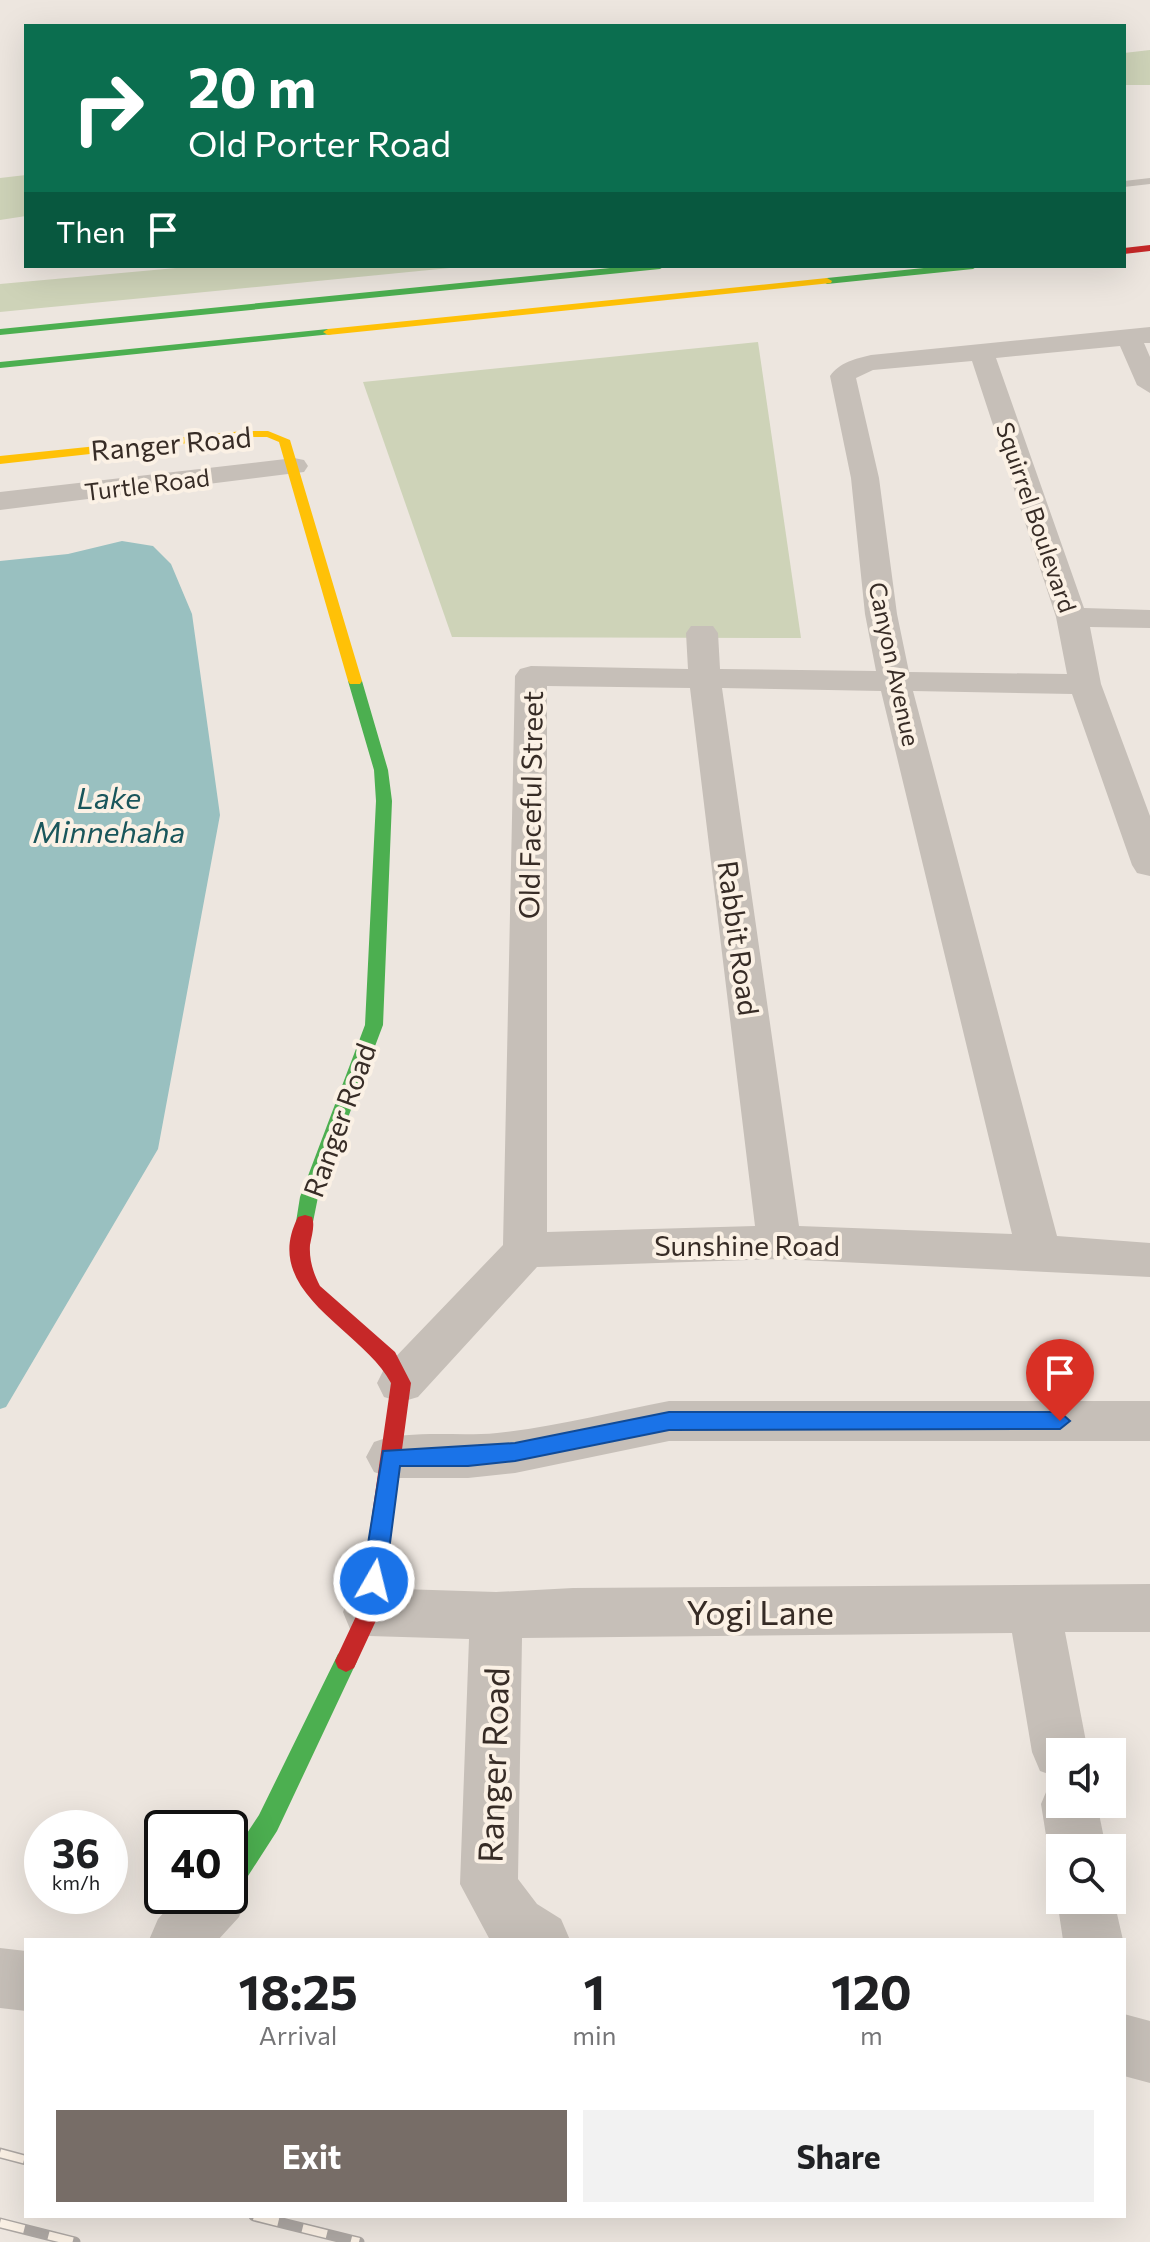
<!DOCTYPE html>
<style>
:root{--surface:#fff;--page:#f2f2f2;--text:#202124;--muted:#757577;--accent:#776d67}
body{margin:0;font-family:Commissioner,sans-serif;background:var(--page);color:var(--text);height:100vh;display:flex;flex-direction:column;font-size:30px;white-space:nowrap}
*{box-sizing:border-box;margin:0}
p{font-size:26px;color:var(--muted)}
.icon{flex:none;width:44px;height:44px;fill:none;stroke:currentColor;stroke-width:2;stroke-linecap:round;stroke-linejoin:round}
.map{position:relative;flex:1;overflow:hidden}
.sheet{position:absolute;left:24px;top:1938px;width:1102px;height:280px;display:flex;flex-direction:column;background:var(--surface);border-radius:0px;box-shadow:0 8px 32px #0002}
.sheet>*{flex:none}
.hud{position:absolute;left:24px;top:24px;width:1102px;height:244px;border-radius:0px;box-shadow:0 8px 32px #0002;background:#0b6e4f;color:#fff;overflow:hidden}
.controls{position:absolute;left:1046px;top:1738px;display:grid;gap:16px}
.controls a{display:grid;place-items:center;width:80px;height:80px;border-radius:0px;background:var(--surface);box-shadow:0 8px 32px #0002;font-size:40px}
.speed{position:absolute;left:24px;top:1810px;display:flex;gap:16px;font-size:40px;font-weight:700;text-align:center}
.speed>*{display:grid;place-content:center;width:104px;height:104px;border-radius:50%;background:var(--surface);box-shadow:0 8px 32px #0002;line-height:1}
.speed small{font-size:20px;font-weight:400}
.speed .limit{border:4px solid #111;border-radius:12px;background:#fff;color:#111}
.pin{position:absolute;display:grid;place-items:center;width:68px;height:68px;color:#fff;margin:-82px -34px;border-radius:50% 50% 50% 0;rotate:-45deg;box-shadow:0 0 8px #0007}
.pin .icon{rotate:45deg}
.me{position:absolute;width:88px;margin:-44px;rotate:8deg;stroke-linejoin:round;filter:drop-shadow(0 0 6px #0008)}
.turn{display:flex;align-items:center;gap:28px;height:168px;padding:0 32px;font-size:36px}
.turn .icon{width:104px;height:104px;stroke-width:2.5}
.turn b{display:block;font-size:56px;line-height:68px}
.then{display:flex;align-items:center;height:76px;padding:0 32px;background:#0003;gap:16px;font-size:30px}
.eta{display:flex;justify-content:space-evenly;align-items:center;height:136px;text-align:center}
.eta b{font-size:48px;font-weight:700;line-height:56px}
.action{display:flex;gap:16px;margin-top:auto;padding:16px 32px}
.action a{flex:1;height:92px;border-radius:0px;background:var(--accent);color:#fff;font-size:32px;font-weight:700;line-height:92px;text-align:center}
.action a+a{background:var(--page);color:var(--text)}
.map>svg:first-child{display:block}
.green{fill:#ced3b8}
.water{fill:#99c0c0}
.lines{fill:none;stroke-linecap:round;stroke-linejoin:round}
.lane{fill:#c6bfb8;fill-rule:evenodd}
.street{fill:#c6bfb8;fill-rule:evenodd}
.fast{fill:#4caf50;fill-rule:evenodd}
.slow{fill:#ffc107;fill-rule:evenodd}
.jam{fill:#c62828;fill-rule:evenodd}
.rail-casing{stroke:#ada7a3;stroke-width:11}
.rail{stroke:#fbf1e5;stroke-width:8;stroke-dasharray:25;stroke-linecap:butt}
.route{fill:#1a73e8;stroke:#114b97;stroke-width:2}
.labels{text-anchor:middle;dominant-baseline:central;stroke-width:8;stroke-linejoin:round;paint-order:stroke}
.far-street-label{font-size:24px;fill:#372c26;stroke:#fbf1e5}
.street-label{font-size:28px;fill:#372c26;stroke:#fbf1e5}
.water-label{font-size:30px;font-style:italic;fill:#19565b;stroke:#fbf1e5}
.near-street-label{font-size:34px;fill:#372c26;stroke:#fbf1e5}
</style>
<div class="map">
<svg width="1150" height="2242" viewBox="0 0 1150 2242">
<rect width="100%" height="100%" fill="#ede6df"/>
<!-- green -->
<g class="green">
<path d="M1150,50V85H1124V53Z"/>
<path d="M26,175V216L0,220V178Z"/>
<path d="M198,266H470L0,312V284Z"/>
<path d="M758,342L801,638L452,637L363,382Z"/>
</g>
<!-- water -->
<path class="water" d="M122,541L153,546L171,564L192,614L220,815L158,1149L6,1407L0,1409V561L68,554Z"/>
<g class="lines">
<!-- lane -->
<path class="lane" d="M1150,178V184L1124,187V181Z"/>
<!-- street -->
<g class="street">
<path d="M1150,327V343H1144L1150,357V393L1137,385L1120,346L996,358L1084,608L1150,610V628L1090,627L1101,684L1150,816V876L1137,873L1132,865L1072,694L913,691L1057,1236L1150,1243V1277L779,1259L537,1267L418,1397L401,1402L384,1397L377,1383L384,1369L503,1245L515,676L520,669L531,666L688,669L686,633L691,626H713L718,633L720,669L876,671L865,614L851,478L830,376C840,362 855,359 871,355ZM972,361L1056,617L1067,674L909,672L897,614L879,478L856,378L873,370ZM547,686L690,688L755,1226L547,1232ZM722,688L881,691L1012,1234L799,1226Z"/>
<path d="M294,458L304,460L308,466L304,472L0,510V492Z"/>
<path d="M669,1401H1150V1441H669L515,1473L468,1478H391L374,1472L366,1457L374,1442C411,1429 457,1437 497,1433C555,1427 612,1412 669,1401Z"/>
<path d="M1150,1584V1632H1065L1088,1752H1060V1778L1040,1771L1032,1752L1012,1633L522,1638L518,1879L537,1904L561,1919L570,1940H490L460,1884L469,1639L369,1636L350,1629L343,1612L350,1595L369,1588L496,1592L573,1588Z"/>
<path d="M1060,1780V1804H1097L1106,1848H1060V1870L1048,1848L1041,1804L1049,1785Z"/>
<path d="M230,1872L239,1875L247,1896L239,1917L218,1940H149L158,1919L179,1896H230Z"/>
<path d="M1060,1892V1900H1112V1892L1123,1940H1063L1057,1900Z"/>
<path d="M0,1948L26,1951V2011L0,2008Z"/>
<path d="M1124,2014L1150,2021V2083L1124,2076Z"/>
</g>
<!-- fast -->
<g class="fast">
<path d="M630,266H665L660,269L0,335V329Z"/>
<path d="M943,266H978L973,269L827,284L822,281L827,278Z"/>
<path d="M328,329L332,330V334L0,368V362Z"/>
<path d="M355,677L362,681L388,770L392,801L383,1025L318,1197L312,1227H298L296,1222L300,1197L365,1025L376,801L374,770L348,681Z"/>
<path d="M346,1650L354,1654L357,1661L277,1831L239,1890L230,1894V1859L259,1815L338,1654Z"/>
</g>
<!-- slow -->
<g class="slow">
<path d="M827,278L832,281L831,283L328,335L323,332L328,329Z"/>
<path d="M243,431H268L290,440L362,681L360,684H350L348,681L279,442L267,437H243L0,464V456Z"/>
</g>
<!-- jam -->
<g class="jam">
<path d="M1150,245V251L1124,254V248Z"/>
<path d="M305,1215L312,1217C315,1226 312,1234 310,1245C309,1259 313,1273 320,1286L395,1352L411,1383L380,1612L354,1668L346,1672L338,1668L335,1661L358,1612L391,1383C363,1329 259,1293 298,1217Z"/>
</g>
<defs>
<g id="rail">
<path d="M0,2153L26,2160"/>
<path d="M254,2216L359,2242"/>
<path d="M0,2223L75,2242"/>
</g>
</defs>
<!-- rail casing -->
<use href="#rail" class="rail-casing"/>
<!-- rail -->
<use href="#rail" class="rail"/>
</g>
<!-- route -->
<path class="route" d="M669,1412H1060L1070,1421L1060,1429L669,1430L515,1461L468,1466H400L385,1581L382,1588L374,1591L366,1588L362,1581L383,1451L515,1443Z"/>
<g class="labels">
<!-- far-street labels -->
<g class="far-street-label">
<text transform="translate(147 484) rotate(-7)">Turtle Road</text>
<text transform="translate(1037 517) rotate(71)">Squirrel Boulevard</text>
<text transform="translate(895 664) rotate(78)">Canyon Avenue</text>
</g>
<!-- street labels -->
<g class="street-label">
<text transform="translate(171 443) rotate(-5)">Ranger Road</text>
<text transform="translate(530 805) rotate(-89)">Old Faceful Street</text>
<text transform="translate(739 938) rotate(82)">Rabbit Road</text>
<text transform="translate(339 1120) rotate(-70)">Ranger Road</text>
<text x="747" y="1245">Sunshine Road</text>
</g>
<!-- water labels -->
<g class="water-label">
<text x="109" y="796">Lake<tspan x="109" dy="34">Minnehaha</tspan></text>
</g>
<!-- near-street labels -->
<g class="near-street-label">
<text x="760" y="1611">Yogi Lane</text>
<text transform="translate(492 1765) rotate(-88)">Ranger Road</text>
</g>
</g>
</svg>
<div class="controls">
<a><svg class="icon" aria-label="sound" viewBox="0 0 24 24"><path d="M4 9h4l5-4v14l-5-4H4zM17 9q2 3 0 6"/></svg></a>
<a><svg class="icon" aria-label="search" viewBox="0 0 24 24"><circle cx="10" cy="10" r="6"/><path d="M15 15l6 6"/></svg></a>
</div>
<div class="speed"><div>36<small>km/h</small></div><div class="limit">40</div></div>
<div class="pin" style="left:1060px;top:1421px;background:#d93025"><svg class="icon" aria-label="arrive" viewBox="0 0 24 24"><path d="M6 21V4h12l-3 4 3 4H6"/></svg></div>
<svg class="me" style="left:374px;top:1581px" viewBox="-20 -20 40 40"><circle r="17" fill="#1a73e8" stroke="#fff" stroke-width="3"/><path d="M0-11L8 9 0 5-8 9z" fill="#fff"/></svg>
<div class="hud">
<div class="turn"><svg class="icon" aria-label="right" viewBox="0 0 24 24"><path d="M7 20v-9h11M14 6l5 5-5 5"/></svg><div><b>20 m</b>Old Porter Road</div></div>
<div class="then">Then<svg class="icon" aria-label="arrive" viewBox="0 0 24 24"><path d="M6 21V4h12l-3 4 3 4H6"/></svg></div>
</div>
<section class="sheet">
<div class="eta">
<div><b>18:25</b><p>Arrival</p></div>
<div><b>1</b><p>min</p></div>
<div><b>120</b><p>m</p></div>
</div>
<div class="action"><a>Exit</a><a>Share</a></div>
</section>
</div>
